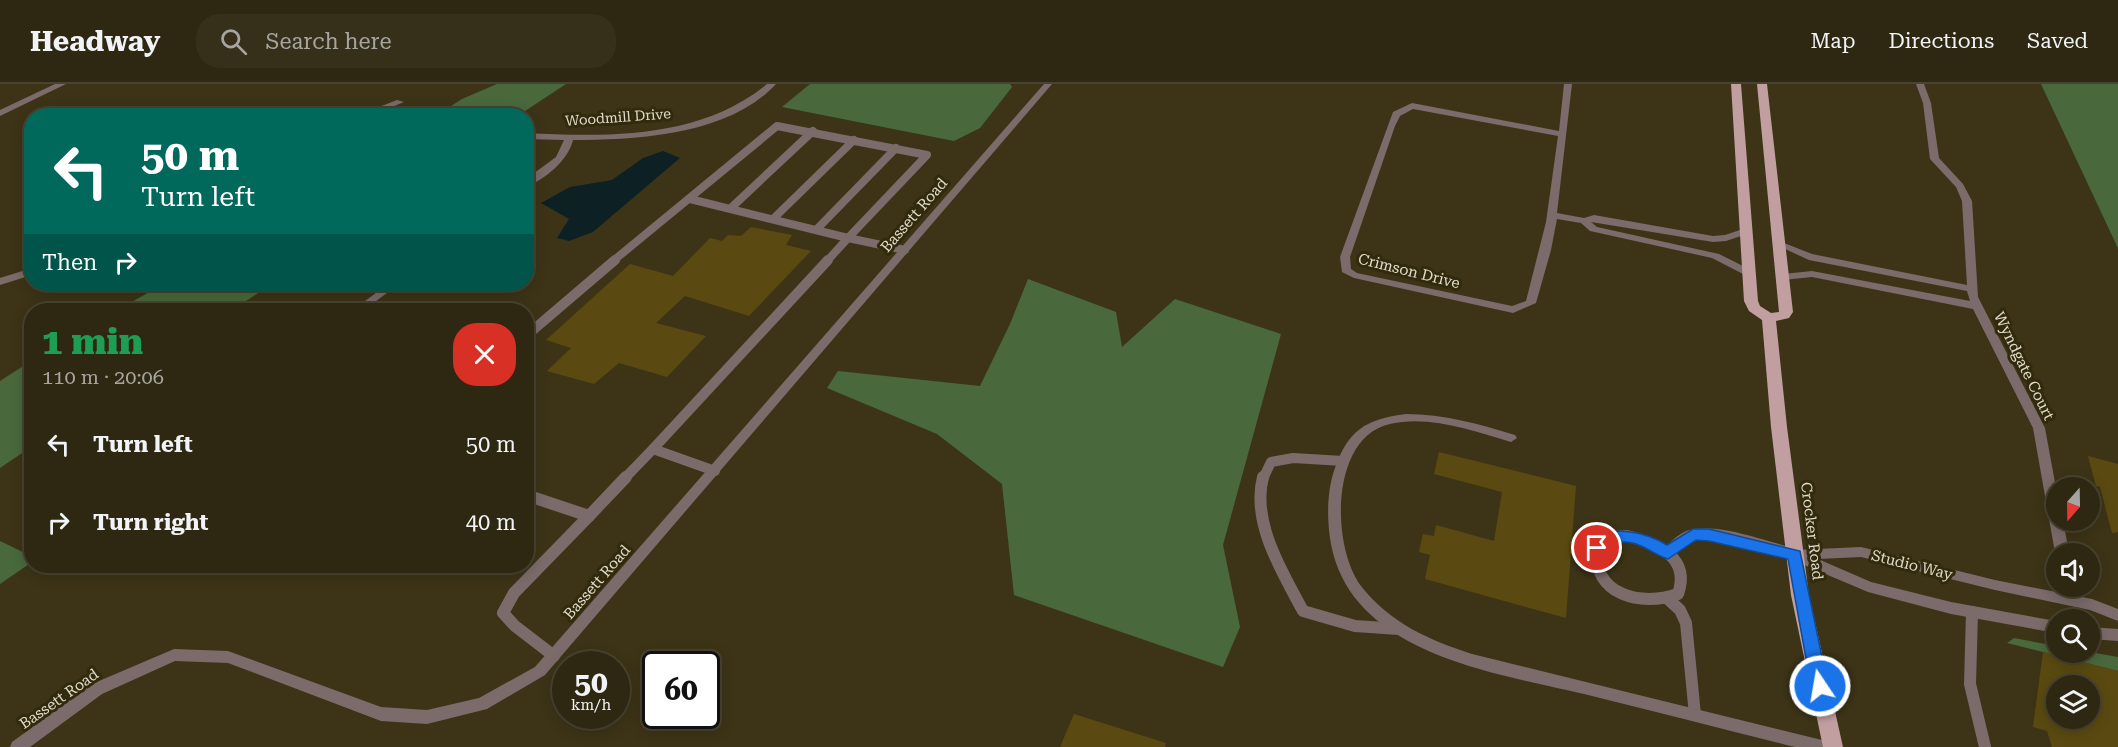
<!DOCTYPE html>
<meta charset="utf-8">
<style>
:root{--surface:#2e2711;--page:#362f1a;--text:#f1f3f6;--muted:#a7a59f;--line:#494431}
body{margin:0;font-family:"Roboto Serif",serif;background:var(--page);color:var(--text);height:100vh;display:flex;flex-direction:column;font-size:22px;white-space:nowrap}
*{box-sizing:border-box;margin:0}
p{font-size:20px;color:var(--muted)}
.icon{flex:none;width:33px;height:33px;fill:none;stroke:currentColor;stroke-width:2;stroke-linecap:round;stroke-linejoin:round}
.map{position:relative;flex:1;overflow:hidden}
.details{position:absolute;left:24px;top:219px;width:510px;height:270px;display:flex;flex-direction:column;background:var(--surface);border-radius:24px;box-shadow:0 3px 15px #0003,0 0 0 2px var(--line)}
.details>*{flex:none}
.banner{position:absolute;left:24px;top:24px;width:510px;height:183px;border-radius:24px;box-shadow:0 3px 15px #0003,0 0 0 2px var(--line);background:#00695c;color:#fff;overflow:hidden}
.needle{width:39px;rotate:200deg}
.controls{position:absolute;left:2046px;top:393px;display:grid;gap:12px}
.controls a{display:grid;place-items:center;width:54px;height:54px;border-radius:50%;background:var(--surface);box-shadow:0 3px 15px #0003,0 0 0 2px var(--line);font-size:30px}
.speed{position:absolute;left:552px;top:567px;display:flex;gap:12px;font-size:30px;font-weight:700;text-align:center}
.speed>*{display:grid;place-content:center;width:78px;height:78px;border-radius:50%;background:var(--surface);box-shadow:0 3px 15px #0003,0 0 0 2px var(--line);line-height:1}
.speed small{font-size:15px;font-weight:400}
.speed .limit{border:3px solid #111;border-radius:9px;background:#fff;color:#111}
.pin{position:absolute;display:grid;place-items:center;width:51px;height:51px;color:#fff;margin:-26px;border:3px solid #fff;border-radius:50%;box-shadow:0 2px 6px #0007}
.me{position:absolute;width:66px;margin:-33px;rotate:348deg;stroke-linejoin:round;filter:drop-shadow(0 0 4px #0008)}
.turn{display:flex;align-items:center;gap:21px;height:126px;padding:0 18px;font-size:27px}
.turn .icon{width:78px;height:78px;stroke-width:2.5}
.turn b{display:block;font-size:42px;line-height:51px}
.then{display:flex;align-items:center;height:57px;padding:0 18px;background:#0003;gap:12px;font-size:22px}
.round{display:grid;place-items:center;flex:none;width:63px;height:63px;border-radius:24px;background:var(--page)}
.summary{display:flex;align-items:center;justify-content:space-between;height:102px;padding:0 18px}
h1{font-size:36px;font-weight:800;line-height:45px;color:#1e9e55}
ul{padding:0;list-style:none}
li{display:flex;align-items:center;gap:18px;height:78px;padding:0 18px}
li div{flex:1}
li b{display:block;font-size:22px}
li em{font-style:normal}
header{display:flex;align-items:center;gap:36px;box-sizing:border-box;height:84px;padding:0 30px;background:var(--surface);border-bottom:2px solid var(--line)}
header strong{font-size:28px}
nav{display:flex;gap:33px;margin-inline-start:auto;font-size:21px}
.search{width:420px;height:54px;background:var(--page);display:flex;align-items:center;gap:15px;box-sizing:border-box;padding:0 21px;border-radius:24px;color:var(--muted);font-size:22px}
.map>svg:first-child{display:block}
.green{fill:#49693c}
.water{fill:#0d2024}
.building{fill:#5a4a11;fill-rule:evenodd}
.lines{fill:none;stroke-linecap:round;stroke-linejoin:round}
.service-far2{stroke:#7b6b6b;stroke-width:8}
.service-far1{stroke:#7b6b6b;stroke-width:10}
.service{stroke:#7b6b6b;stroke-width:12}
.minor{fill:#7b6b6b;fill-rule:evenodd}
.primary{fill:#c19fa1;fill-rule:evenodd}
.route{fill:#1a73e8;stroke:#114b97;stroke-width:1.5}
.labels{text-anchor:middle;dominant-baseline:central;stroke-width:6;stroke-linejoin:round;paint-order:stroke}
.far-street-label{font-size:14px;fill:#e0dbca;stroke:#322a0c}
.street-label{font-size:15px;fill:#e0dbca;stroke:#322a0c}
</style>
<header>
<strong>Headway</strong>
<div class="search"><svg class="icon" aria-label="search" viewBox="0 0 24 24"><circle cx="10" cy="10" r="6"/><path d="M15 15l6 6"/></svg>Search here</div>
<nav><a>Map</a><a>Directions</a><a>Saved</a></nav>
</header>
<div class="map">
<svg width="2118" height="663" viewBox="0 0 2118 663">
<rect width="100%" height="100%" fill="#3d3417"/>
<!-- green -->
<g class="green">
<path d="M497,0H566L519,31H437L462,15Z"/>
<path d="M810,0H1010L1012,3L980,44L954,57L782,23Z"/>
<path d="M2041,0H2118V165L2116,160Z"/>
<path d="M1028,195L1116,228L1122,263L1175,215L1281,250L1223,461L1240,543L1223,583L1014,511L1002,400L937,350L827,304L838,287L980,302L1010,240Z"/>
<path d="M164,200H272L232,226H117Z"/>
<path d="M31,277V363L0,384V297Z"/>
<path d="M0,457L31,472L32,478L0,500Z"/>
<path d="M2014,554L2056,562V568H2090L2118,573V587L2007,559Z"/>
</g>
<!-- water -->
<path class="water" d="M663,67L680,74L593,148L569,157L557,154L569,135L541,119L570,103L612,96L643,74Z"/>
<!-- building -->
<g class="building">
<path d="M751,143L792,151L786,161L811,167L749,232L685,212L656,239L706,252L667,293L619,279L594,300L547,287L571,264L546,256L630,180L673,192L710,154L722,157L728,151L741,152Z"/>
<path d="M1439,368L1576,402L1566,534L1425,495L1430,471L1419,468L1423,450L1434,452L1436,441L1494,457L1502,408L1434,390Z"/>
<path d="M2088,372L2118,380V448L2112,449L2100,403L2096,402Z"/>
<path d="M2043,568L2118,587V663H2052L2047,647L2033,643ZM2056,602H2090V634H2056Z"/>
<path d="M1074,630L1166,659L1165,663H1060Z"/>
</g>
<g class="lines">
<!-- service-far2 -->
<g class="service-far2">
<path d="M690,115L848,154L827,177"/>
<path d="M732,123L813,47"/>
<path d="M774,134L854,56"/>
<path d="M817,145L896,64"/>
<path d="M613,177L777,42L927,71L848,154L905,166"/>
</g>
<!-- service-far1 -->
<g class="service-far1">
<path d="M526,252L615,176"/>
<path d="M653,365L828,176"/>
<path d="M624,395L653,365L715,387"/>
<path d="M1263,395L1271,378L1293,374L1343,377"/>
</g>
<!-- service -->
<g class="service">
<path d="M1263,393C1251,439 1283,489 1303,527L1355,542L1399,545"/>
<path d="M526,411L589,432L626,393"/>
<path d="M1627,452C1657,459 1691,473 1678,510C1641,523 1592,511 1597,464L1614,453Z"/>
<path d="M1668,469C1674,463 1681,455 1690,452C1717,444 1768,464 1795,471"/>
<path d="M1668,515L1680,526L1686,539L1695,631"/>
<path d="M1972,528L1970,600L1985,663"/>
<path d="M554,572L515,542L503,529L514,509L589,432"/>
</g>
<!-- minor -->
<g class="minor">
<path d="M55,0H66L0,32V26Z"/>
<path d="M767,0H776C729,51 638,56 573,56C568,77 545,95 526,103V95L556,73L564,56L526,55V49C608,53 700,55 767,0Z"/>
<path d="M1044,0H1052L545,591L487,625L427,640L381,637L228,579L175,577L102,610L30,663H10L12,658L92,600L174,565L228,567L381,623L427,626L479,614L535,583Z"/>
<path d="M1564,0H1572L1557,129L1584,134L1594,131L1713,152L1725,151L1746,144L1750,145V149L1726,157L1713,158L1591,138L1597,143L1719,170L1753,187L1754,189L1753,191H1745L1712,174L1590,147L1581,139L1557,135L1551,166L1536,219L1513,229L1354,194L1342,188L1340,173L1393,28L1412,19L1559,47ZM1413,25L1558,52L1546,138L1526,217L1512,222L1357,189L1351,185L1350,173L1395,42L1400,32Z"/>
<path d="M1916,0H1924L1931,19L1939,74L1963,100L1972,117L1978,213L2045,344L2056,404V436H2063L2068,463L2066,467L2061,468L2056,467L2054,463L2033,344L1973,225L1812,193L1783,196L1778,193L1783,190L1812,187L1970,217L1967,207L1809,176L1774,160L1779,157L1812,170L1967,201L1962,117L1956,103L1930,75L1923,19Z"/>
<path d="M397,16L404,18L370,32H356Z"/>
<path d="M32,184V191L0,201V194Z"/>
<path d="M388,200H399L364,226H353Z"/>
<path d="M1406,330C1444,330 1479,340 1515,351L1517,354L1511,358C1473,347 1430,331 1390,340C1330,353 1331,462 1361,502C1390,539 1429,556 1472,570L1822,656L1828,658L1830,663H1795C1727,646 1660,629 1592,612C1499,589 1347,572 1330,454C1327,433 1327,408 1334,387C1347,347 1365,335 1406,330Z"/>
<path d="M1861,463L1995,496L2092,515L2118,525V537L2090,526L1995,506L1861,473L1818,475L1871,498L1951,518L2056,537V549L1951,530L1868,508L1790,475L1788,471L1790,467L1795,466Z"/>
<path d="M2090,543L2118,545V557L2090,555Z"/>
</g>
<!-- primary -->
<path class="primary" d="M1731,0H1741L1758,217L1760,222L1771,229L1779,228L1757,0H1767L1793,228L1789,234L1776,237L1787,343L1809,511L1843,663H1823L1791,511L1771,343L1762,236L1749,227L1744,217Z"/>
</g>
<!-- route -->
<path class="route" d="M1693,445H1709L1800,467L1828,602L1826,607L1820,609L1814,607L1811,602L1788,475L1709,457L1696,456L1668,475C1652,470 1636,454 1618,459C1611,460 1604,467 1597,470L1589,464C1604,437 1647,448 1667,461Z"/>
<g class="labels">
<!-- far-street labels -->
<g class="far-street-label">
<text transform="translate(618 33) rotate(-4)">Woodmill Drive</text>
</g>
<!-- street labels -->
<g class="street-label">
<text transform="translate(914 131) rotate(-49)">Bassett Road</text>
<text transform="translate(1409 187) rotate(14)">Crimson Drive</text>
<text transform="translate(2024 282) rotate(64)">Wyndgate Court</text>
<text transform="translate(1812 447) rotate(83)">Crocker Road</text>
<text transform="translate(1912 481) rotate(14)">Studio Way</text>
<text transform="translate(597 498) rotate(-49)">Bassett Road</text>
<text transform="translate(59 615) rotate(-35)">Bassett Road</text>
</g>
</g>
</svg>
<div class="controls">
<a><svg class="needle" viewBox="-14 -14 28 28"><path d="M0-13l5 13h-10z" fill="#e53935"/><path d="M0 13l5-13h-10z" fill="#a7a59f"/></svg></a>
<a><svg class="icon" aria-label="sound" viewBox="0 0 24 24"><path d="M4 9h4l5-4v14l-5-4H4zM17 9q2 3 0 6"/></svg></a>
<a><svg class="icon" aria-label="search" viewBox="0 0 24 24"><circle cx="10" cy="10" r="6"/><path d="M15 15l6 6"/></svg></a>
<a><svg class="icon" aria-label="layers" viewBox="0 0 24 24"><path d="M12 4l9 5-9 5-9-5zM3 14l9 5 9-5"/></svg></a>
</div>
<div class="speed"><div>50<small>km/h</small></div><div class="limit">60</div></div>
<div class="pin" style="left:1597px;top:464px;background:#d93025"><svg class="icon" aria-label="arrive" viewBox="0 0 24 24"><path d="M6 21V4h12l-3 4 3 4H6"/></svg></div>
<svg class="me" style="left:1820px;top:602px" viewBox="-20 -20 40 40"><circle r="17" fill="#1a73e8" stroke="#fff" stroke-width="3"/><path d="M0-11L8 9 0 5-8 9z" fill="#fff"/></svg>
<div class="banner">
<div class="turn"><svg class="icon" aria-label="left" viewBox="0 0 24 24"><path d="M17 20v-9H6M10 6l-5 5 5 5"/></svg><div><b>50 m</b>Turn left</div></div>
<div class="then">Then<svg class="icon" aria-label="right" viewBox="0 0 24 24"><path d="M7 20v-9h11M14 6l5 5-5 5"/></svg></div>
</div>
<section class="details">
<div class="summary"><div><h1>1 min</h1><p>110 m · 20:06</p></div><a class="round" style="background:#d93025;color:#fff"><svg class="icon" aria-label="close" viewBox="0 0 24 24"><path d="M6 6l12 12M18 6L6 18"/></svg></a></div>
<ul>
<li><svg class="icon" aria-label="left" viewBox="0 0 24 24"><path d="M17 20v-9H6M10 6l-5 5 5 5"/></svg><div><b>Turn left</b></div><em>50 m</em></li>
<li><svg class="icon" aria-label="right" viewBox="0 0 24 24"><path d="M7 20v-9h11M14 6l5 5-5 5"/></svg><div><b>Turn right</b></div><em>40 m</em></li>
</ul>
</section>
</div>
